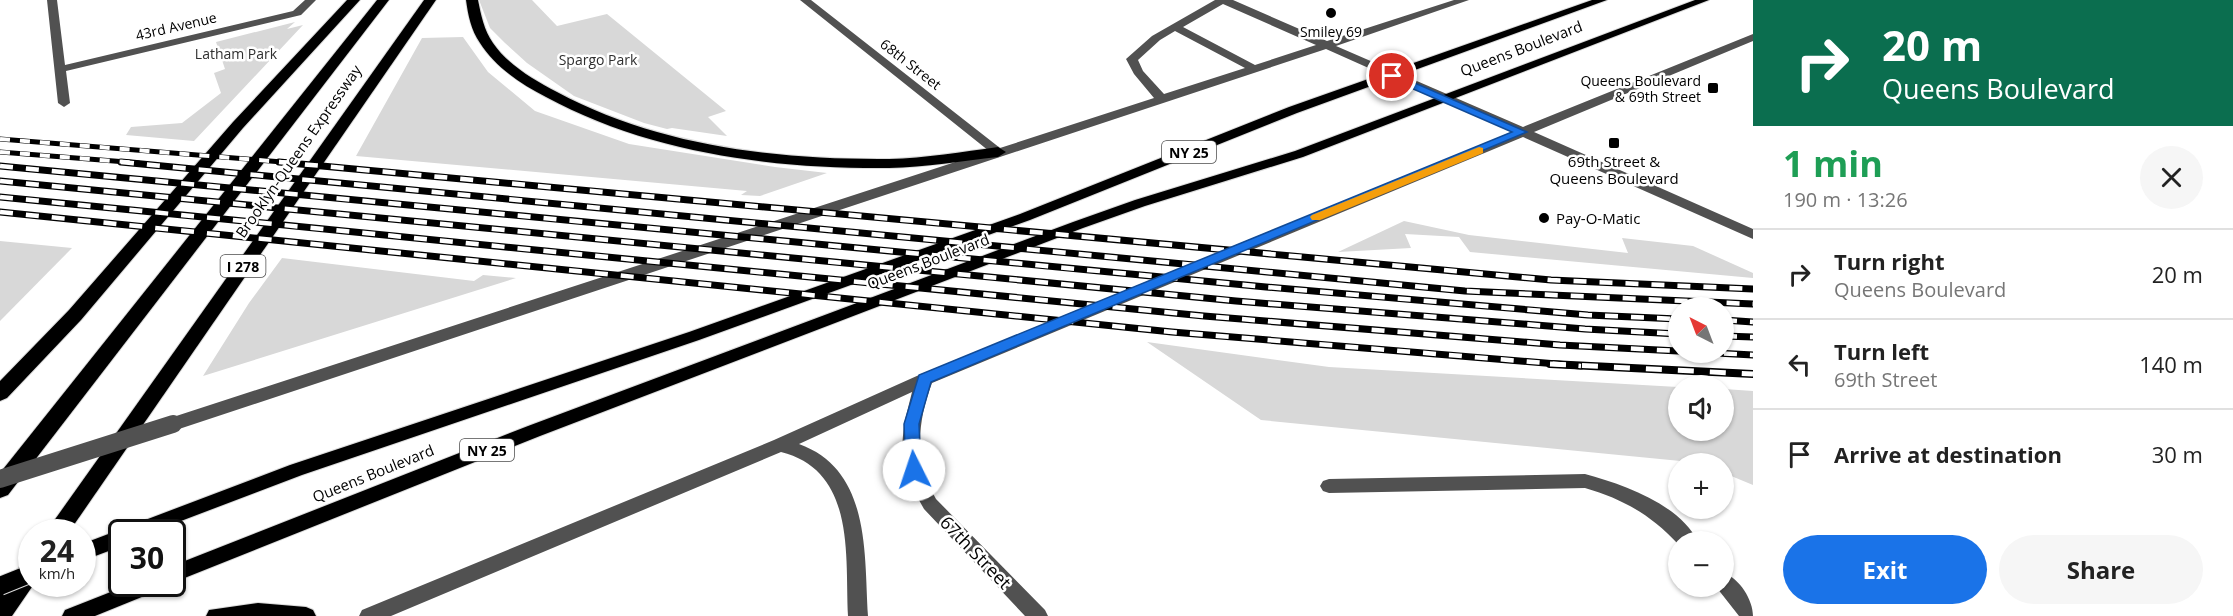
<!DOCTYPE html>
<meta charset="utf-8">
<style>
:root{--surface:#fff;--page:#f6f6f6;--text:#222;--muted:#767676;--line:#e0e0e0;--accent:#1a73e8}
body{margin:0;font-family:"Open Sans",sans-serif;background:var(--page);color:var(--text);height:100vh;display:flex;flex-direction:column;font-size:22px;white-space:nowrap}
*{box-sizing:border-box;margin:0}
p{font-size:20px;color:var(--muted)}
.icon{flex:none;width:33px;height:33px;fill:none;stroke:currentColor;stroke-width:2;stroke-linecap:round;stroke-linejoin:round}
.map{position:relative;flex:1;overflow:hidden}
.drawer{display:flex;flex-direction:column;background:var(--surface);width:480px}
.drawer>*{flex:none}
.hud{background:#0b6e4f;color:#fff;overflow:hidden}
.needle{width:39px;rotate:318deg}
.buttons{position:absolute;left:1668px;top:297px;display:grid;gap:12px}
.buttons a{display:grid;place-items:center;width:66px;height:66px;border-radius:50%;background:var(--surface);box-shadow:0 2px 4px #0004;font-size:30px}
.speed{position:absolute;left:18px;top:519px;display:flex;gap:12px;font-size:30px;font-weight:700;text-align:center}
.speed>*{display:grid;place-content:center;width:78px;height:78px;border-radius:50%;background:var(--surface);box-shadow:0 2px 4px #0004;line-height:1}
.speed small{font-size:15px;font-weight:400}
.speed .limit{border:3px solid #111;border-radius:9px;background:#fff;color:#111}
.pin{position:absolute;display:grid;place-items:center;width:51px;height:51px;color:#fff;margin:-26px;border:3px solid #fff;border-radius:50%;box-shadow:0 2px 6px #0007}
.me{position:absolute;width:66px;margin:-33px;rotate:356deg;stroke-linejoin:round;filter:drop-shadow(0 0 4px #0008)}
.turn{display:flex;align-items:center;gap:21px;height:126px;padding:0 30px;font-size:27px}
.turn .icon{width:78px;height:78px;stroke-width:2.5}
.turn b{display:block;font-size:42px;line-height:51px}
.round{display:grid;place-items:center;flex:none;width:63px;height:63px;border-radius:32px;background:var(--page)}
.head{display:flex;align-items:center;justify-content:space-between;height:102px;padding:0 30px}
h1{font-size:36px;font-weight:700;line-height:45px;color:#1e9e55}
.button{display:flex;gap:12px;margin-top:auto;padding:12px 30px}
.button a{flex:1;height:69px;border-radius:36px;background:var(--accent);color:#fff;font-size:24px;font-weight:700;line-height:69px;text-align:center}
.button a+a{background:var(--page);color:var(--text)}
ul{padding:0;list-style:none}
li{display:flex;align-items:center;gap:18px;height:90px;padding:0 30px;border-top:2px solid var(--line)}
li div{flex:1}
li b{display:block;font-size:22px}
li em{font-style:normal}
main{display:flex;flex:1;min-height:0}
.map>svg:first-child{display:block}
.green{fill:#d8d8d8}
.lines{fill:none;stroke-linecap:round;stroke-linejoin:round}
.major-casing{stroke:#dbdbdb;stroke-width:2}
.highway-casing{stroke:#dbdbdb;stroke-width:2}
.minor{fill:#515151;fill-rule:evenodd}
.major{fill:#000;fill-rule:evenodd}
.highway{fill:#000;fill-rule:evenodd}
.rail-far2-casing{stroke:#000;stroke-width:5}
.rail-far1-casing{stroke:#000;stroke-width:7}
.rail-casing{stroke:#000;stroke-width:8}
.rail-far2{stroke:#fff;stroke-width:4;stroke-dasharray:10;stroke-linecap:butt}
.rail-far1{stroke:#fff;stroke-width:4.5;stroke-dasharray:13;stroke-linecap:butt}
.rail{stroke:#fff;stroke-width:5;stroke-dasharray:16;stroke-linecap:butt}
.major-bridge-casing{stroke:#dbdbdb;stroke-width:20;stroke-linecap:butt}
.minor-bridge{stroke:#515151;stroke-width:18}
.major-bridge{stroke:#000;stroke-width:18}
.route{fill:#1a73e8;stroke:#114b97;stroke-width:1.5}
.slow{fill:#f59e0b}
.poi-dot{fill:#000;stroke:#fff;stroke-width:2}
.labels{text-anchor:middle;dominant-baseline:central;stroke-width:5;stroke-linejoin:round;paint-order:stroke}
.far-street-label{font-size:14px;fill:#000;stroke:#fff}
.far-poi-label{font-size:14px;fill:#000;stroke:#fff}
.far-park-label{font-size:14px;fill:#2f2f2f;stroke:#fff}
.shield{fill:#fff;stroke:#4c4c4c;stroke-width:1.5}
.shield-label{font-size:14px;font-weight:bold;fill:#000}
.street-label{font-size:15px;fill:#000;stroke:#fff}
.poi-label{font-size:15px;fill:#000;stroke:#fff}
.near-street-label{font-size:18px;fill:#000;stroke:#fff}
</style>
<main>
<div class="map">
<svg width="1753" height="616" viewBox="0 0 1753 616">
<rect width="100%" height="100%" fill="#fff"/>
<!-- green -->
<g class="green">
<path d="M479,0H532L557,26L607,14L726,111L708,117L727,136L672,128L667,129L644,123L574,96L527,63L505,43L490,28Z"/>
<path d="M295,22L287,29L303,25L194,141L126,135L131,127L182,123L221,93L214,73L225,69L216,42Z"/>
<path d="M463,37L488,72L535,111L629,144L775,167L827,173L760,196L741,195L747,191L356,156L422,38Z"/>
<path d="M1404,221L1469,235L1628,253L1622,238L1693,246L1753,273V278L1470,252L1459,237L1405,234L1411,248L1338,252Z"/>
<path d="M0,241L72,248L0,321Z"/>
<path d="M282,258L474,281L483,275L516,278L203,376L249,303Z"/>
<path d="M1147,342L1329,367L1678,387V430H1724V389L1753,391V485L1724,473V464L1701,463L1261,420Z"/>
</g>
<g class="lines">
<defs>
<g id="major">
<path d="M1592,0H1607L1297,113L1030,220L699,340L302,475L152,532H122V546L82,561V544L290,465L689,332L1020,214L1289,107Z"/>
<path d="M1695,0H1709L1303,157L1145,206L1083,228L540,436L172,583V566L528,426L1073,222L1135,200L1295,151Z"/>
<path d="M131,584H162L159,590L95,616H62L65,610Z"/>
<path d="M258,603L306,607L313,610L316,616H206L209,610Z"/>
</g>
<g id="highway">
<path d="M347,0H360L243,128L81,320L7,398L0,401V381L69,310L233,122Z"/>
<path d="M377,0H389L8,495L0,498V473Z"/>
<path d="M424,0H436L69,532H46Z"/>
<path d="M466,0H478C481,15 484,30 493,43C508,65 534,80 557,92C657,146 777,160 889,159C926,158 962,152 998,147L1006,152L998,157C962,161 926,167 889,168C773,169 649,153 546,97C521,84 495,67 480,43C471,30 468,15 466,0Z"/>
<path d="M31,559L32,584H34L12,616H0V594L23,562Z"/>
</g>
</defs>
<!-- major casing -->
<use href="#major" class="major-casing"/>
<!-- highway casing -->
<use href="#highway" class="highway-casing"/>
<!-- minor -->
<g class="minor">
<path d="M47,0H57L65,65L293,11L305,0H316L301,15L66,71L70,103L64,107L58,103Z"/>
<path d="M800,0H811L1000,148L1154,98L1134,74L1126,59L1152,36L1215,0H1233L1327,41L1454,0H1469L1336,46L1523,127L1753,34V41L1534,132L1753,229V239L1523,137L932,383C917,423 914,461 936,499L1045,610L1048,616H1025L924,509L915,493L905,471L902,447L904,424L912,392L799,444C871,470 864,553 868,616H848C845,555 856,471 781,452L391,616H359L362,610L774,440L919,375L1512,132L1326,49L173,431L167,429L165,424L167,419L989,151ZM1223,4L1316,45L1255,65L1183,27ZM1175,31L1245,68L1164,94L1143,71L1138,60L1160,40Z"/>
<path d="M1585,474C1622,484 1680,504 1698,542H1678V544C1651,515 1623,499 1585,488L1329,493L1323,491L1320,486L1323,481L1329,479Z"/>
<path d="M1724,573C1740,579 1753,600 1753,616H1739L1717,588L1716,586H1724Z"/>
</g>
<!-- major -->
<use href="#major" class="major"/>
<!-- highway -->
<use href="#highway" class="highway"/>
<defs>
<g id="rail-far2">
<path d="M0,139L295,163"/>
<path d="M0,152L139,163"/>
</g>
<g id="rail-far1">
<path d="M121,162L1465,291L1753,304"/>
<path d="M279,162L1551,280L1753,289"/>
<path d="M0,166L1266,287L1588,315L1678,319"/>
<path d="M0,181L1236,301L1585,329L1678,334"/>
<path d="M0,197L1204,316L1560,345L1678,351"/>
<path d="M0,212L1172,332L1581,366"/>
<path d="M1724,320L1753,322"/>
<path d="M1724,336L1753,337"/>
<path d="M1698,352L1753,355"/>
</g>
<path id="rail" d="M1550,364L1753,374"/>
</defs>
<!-- rail-far2 casing -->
<use href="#rail-far2" class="rail-far2-casing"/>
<!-- rail-far1 casing -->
<use href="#rail-far1" class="rail-far1-casing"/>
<!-- rail casing -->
<use href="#rail" class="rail-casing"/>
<!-- rail-far2 -->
<use href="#rail-far2" class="rail-far2"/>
<!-- rail-far1 -->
<use href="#rail-far1" class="rail-far1"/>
<!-- rail -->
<use href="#rail" class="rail"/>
<defs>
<path id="major-bridge" d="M0,586L32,573"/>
</defs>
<!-- major-bridge casing -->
<use href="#major-bridge" class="major-bridge-casing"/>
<!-- minor-bridge -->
<path class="minor-bridge" d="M0,479L173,424"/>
<!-- major-bridge -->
<use href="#major-bridge" class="major-bridge"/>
</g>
<!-- route -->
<path class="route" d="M1392,73L1527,132L931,382L919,424L921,470L919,475L914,477L908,475L906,470L904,424L919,375L1512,132L1388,78V74Z"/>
<!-- slow -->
<path class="slow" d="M1479,147L1483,148V153L1320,220H1312L1310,217L1312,215Z"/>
<!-- markers -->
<g class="poi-dot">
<circle cx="1331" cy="13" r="6"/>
<rect x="1707" y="82" width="12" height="12" rx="3"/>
<rect x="1608" y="137" width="12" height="12" rx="3"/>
<circle cx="1544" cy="218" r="6"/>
</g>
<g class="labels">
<!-- far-street labels -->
<g class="far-street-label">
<text transform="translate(176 26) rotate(-13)">43rd Avenue</text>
<text transform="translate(911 64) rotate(38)">68th Street</text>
</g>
<!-- far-poi labels -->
<g class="far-poi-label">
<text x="1331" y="31">Smiley 69</text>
<text x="1701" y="80" text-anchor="end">Queens Boulevard<tspan x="1701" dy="16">&amp; 69th Street</tspan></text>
</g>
<!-- far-park labels -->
<g class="far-park-label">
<text x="236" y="53">Latham Park</text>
<text x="598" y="59">Spargo Park</text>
</g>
<!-- shield labels -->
<g class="shield">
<rect x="1162" y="141" width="54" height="22" rx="4.5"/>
<rect x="220.5" y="255" width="45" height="22" rx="4.5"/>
<rect x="460" y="439" width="54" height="22" rx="4.5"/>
</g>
<g class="shield-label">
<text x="1189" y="152">NY 25</text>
<text x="243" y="266">I 278</text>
<text x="487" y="450">NY 25</text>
</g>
<!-- street labels -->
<g class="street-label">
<text transform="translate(1521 48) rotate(-21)">Queens Boulevard</text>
<text transform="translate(298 151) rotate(-55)">Brooklyn-Queens Expressway</text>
<text transform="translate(928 261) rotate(-21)">Queens Boulevard</text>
<text transform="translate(373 473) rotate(-22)">Queens Boulevard</text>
</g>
<!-- poi labels -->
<g class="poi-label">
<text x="1614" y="161">69th Street &amp;<tspan x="1614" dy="17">Queens Boulevard</tspan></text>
<text x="1556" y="218" text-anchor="start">Pay-O-Matic</text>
</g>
<!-- near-street labels -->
<g class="near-street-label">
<text transform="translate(976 552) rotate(46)">67th Street</text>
</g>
</g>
</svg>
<div class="buttons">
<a><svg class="needle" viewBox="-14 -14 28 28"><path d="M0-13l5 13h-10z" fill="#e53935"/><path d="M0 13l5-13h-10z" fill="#767676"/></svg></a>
<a><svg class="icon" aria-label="sound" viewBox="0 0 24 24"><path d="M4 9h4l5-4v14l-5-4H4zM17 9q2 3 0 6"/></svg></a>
<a>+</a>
<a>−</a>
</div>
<div class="speed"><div>24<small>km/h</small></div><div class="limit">30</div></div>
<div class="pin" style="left:1392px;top:76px;background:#d93025"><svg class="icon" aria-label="arrive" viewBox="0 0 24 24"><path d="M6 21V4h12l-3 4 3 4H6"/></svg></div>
<svg class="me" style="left:914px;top:470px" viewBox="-20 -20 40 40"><circle r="19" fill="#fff"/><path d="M0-13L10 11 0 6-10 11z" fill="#1a73e8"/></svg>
</div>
<section class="drawer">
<div class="hud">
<div class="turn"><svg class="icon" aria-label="right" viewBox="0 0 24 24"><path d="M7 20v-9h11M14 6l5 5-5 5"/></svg><div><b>20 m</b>Queens Boulevard</div></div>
</div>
<div class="head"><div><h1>1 min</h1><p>190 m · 13:26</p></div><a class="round"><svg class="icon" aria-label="close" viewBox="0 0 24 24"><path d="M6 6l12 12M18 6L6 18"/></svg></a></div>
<ul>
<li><svg class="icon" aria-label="right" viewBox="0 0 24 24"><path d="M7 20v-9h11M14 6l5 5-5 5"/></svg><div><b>Turn right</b><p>Queens Boulevard</p></div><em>20 m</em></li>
<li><svg class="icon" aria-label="left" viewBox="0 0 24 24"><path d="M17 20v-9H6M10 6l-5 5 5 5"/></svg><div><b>Turn left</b><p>69th Street</p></div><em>140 m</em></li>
<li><svg class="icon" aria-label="arrive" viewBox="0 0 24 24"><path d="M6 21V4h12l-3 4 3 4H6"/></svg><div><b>Arrive at destination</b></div><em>30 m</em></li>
</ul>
<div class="button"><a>Exit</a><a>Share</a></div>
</section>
</main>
